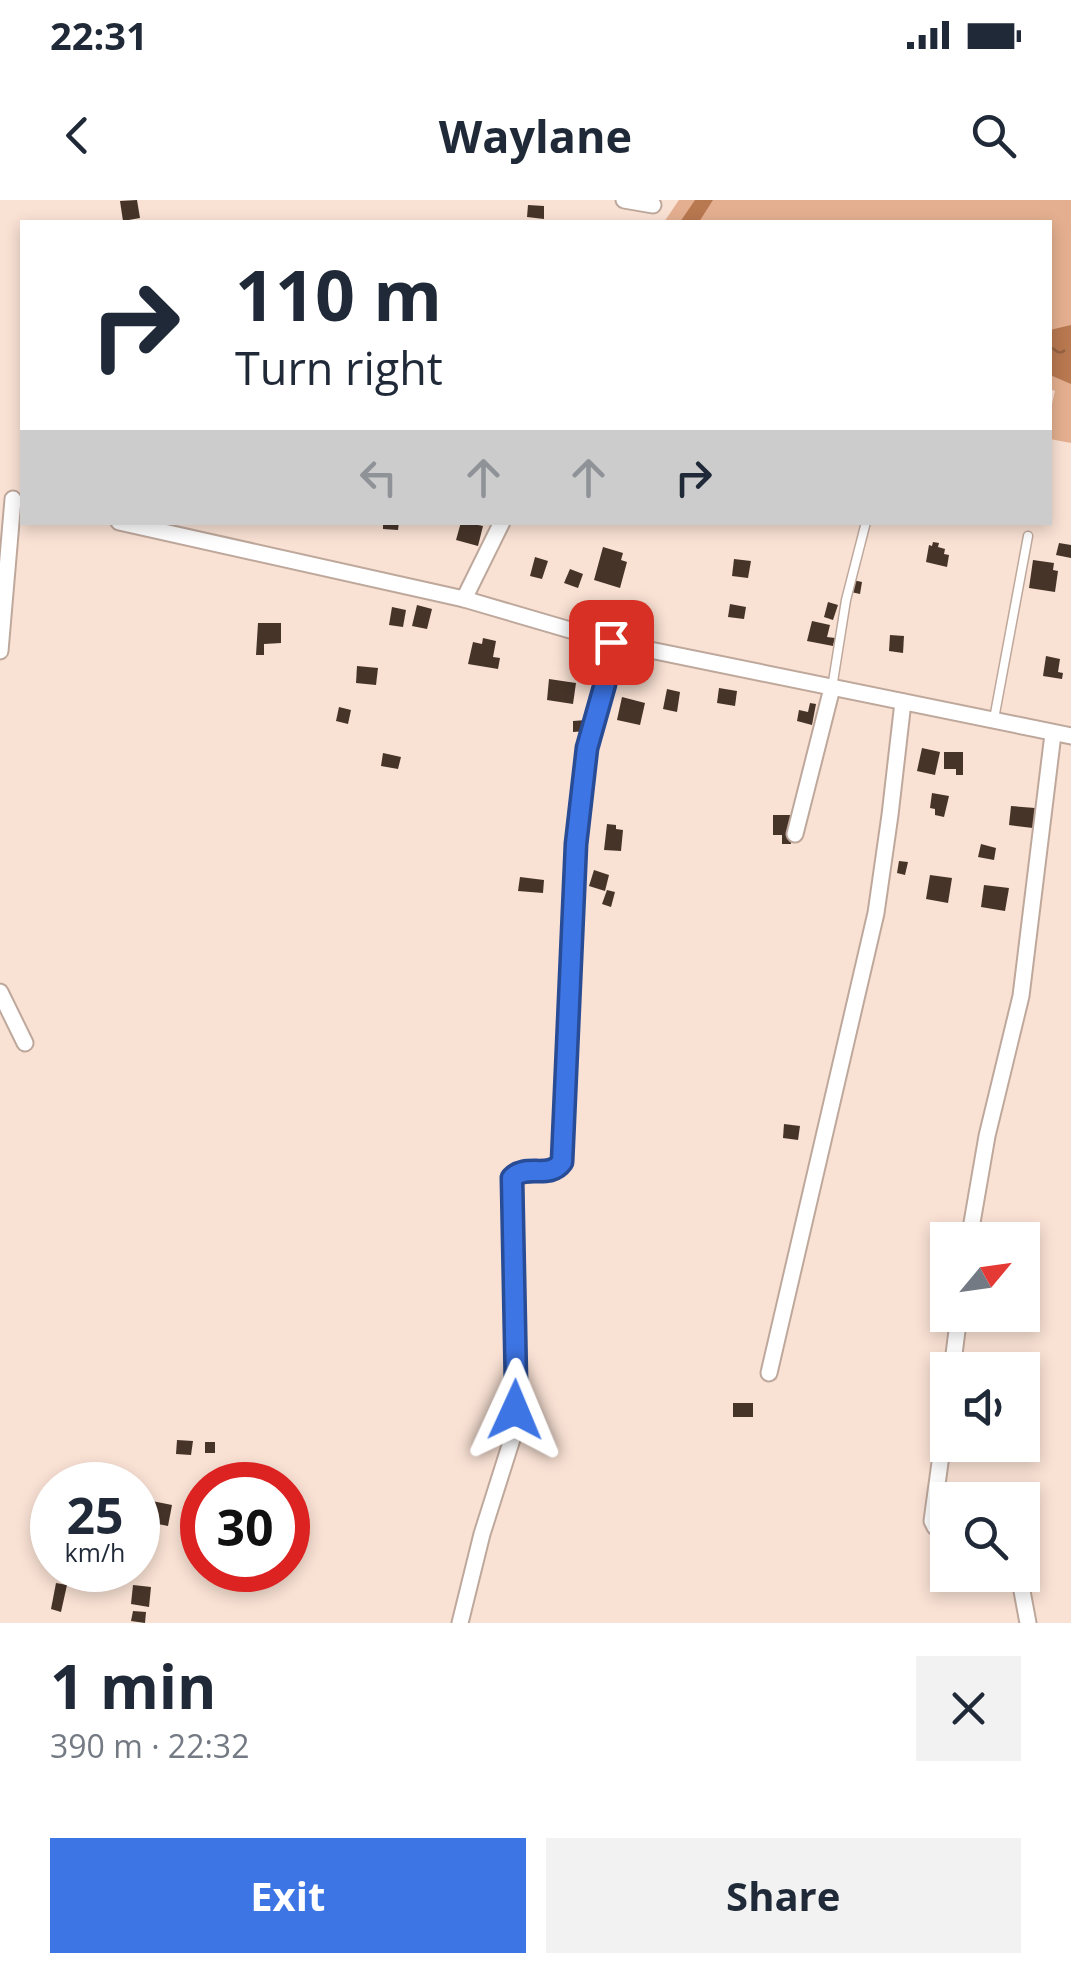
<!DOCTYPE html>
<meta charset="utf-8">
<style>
:root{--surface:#fff;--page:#f2f2f3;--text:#1f2937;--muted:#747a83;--accent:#3d75e5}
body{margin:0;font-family:"Open Sans",sans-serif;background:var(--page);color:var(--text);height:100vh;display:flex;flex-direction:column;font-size:38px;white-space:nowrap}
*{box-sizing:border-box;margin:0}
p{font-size:32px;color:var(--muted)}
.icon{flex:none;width:55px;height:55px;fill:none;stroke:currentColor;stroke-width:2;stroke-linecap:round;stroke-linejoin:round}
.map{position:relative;height:1423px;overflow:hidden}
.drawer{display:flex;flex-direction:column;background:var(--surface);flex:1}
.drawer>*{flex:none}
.hud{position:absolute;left:20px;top:20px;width:1032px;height:305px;border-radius:0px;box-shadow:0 5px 15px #0003;background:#fff;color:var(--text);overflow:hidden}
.needle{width:65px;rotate:61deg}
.tools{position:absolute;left:930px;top:1022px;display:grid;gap:20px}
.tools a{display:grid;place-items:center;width:110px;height:110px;border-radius:0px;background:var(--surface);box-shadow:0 5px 15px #0003;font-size:50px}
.speed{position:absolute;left:30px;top:1262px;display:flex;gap:20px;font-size:50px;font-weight:700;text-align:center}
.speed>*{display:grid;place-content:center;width:130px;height:130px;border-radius:50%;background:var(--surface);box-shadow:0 5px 15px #0003;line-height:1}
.speed small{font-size:25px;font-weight:400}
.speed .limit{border:15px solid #d22;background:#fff;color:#111}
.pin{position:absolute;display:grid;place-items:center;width:85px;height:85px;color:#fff;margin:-42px;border-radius:20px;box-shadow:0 5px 15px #0006}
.me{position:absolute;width:110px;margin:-55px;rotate:1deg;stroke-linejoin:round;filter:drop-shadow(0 0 8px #0008)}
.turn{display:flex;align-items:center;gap:35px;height:210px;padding:0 50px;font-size:45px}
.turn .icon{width:130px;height:130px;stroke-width:2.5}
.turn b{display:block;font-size:70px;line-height:85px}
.lanes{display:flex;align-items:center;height:95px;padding:0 50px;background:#0003;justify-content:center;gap:50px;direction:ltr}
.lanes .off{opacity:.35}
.round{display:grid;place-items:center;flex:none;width:105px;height:105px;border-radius:0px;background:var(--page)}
.overview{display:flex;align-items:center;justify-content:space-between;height:170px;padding:0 50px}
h1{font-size:60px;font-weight:700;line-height:75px}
.cta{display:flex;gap:20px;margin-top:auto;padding:20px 50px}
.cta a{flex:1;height:115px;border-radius:0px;background:var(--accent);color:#fff;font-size:40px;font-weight:700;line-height:115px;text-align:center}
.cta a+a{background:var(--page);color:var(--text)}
.status{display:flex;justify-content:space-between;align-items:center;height:70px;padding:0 50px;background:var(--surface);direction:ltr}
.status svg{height:28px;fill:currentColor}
header{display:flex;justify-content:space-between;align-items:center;height:130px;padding:0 50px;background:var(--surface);font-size:45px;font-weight:700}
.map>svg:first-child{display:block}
.grass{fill:#e4af90}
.water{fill:url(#water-ripples)}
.building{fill:#463429}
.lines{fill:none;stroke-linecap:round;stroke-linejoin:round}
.service-casing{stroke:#bea89c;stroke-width:11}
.minor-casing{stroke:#bea89c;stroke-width:19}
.service{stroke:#fff;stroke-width:8}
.minor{stroke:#fff;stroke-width:15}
.route-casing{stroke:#284c95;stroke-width:25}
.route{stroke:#3d75e5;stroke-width:18}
</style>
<div class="status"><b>22:31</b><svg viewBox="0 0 49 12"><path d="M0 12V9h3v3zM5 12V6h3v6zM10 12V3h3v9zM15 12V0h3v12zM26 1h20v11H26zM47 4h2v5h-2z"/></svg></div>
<header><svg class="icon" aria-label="back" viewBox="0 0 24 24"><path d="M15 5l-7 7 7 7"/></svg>Waylane<svg class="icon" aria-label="search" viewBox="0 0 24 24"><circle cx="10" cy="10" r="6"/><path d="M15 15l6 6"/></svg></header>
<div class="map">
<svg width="1071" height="1423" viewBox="0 0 1071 1423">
<defs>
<pattern id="water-ripples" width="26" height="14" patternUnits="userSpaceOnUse" patternTransform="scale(2.5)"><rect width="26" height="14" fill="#b87850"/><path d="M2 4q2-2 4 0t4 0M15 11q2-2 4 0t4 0" fill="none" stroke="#966242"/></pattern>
</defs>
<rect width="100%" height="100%" fill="#f9e1d4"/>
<!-- grass -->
<path class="grass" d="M679,0H1071V243L1050,239V212L1055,191L1050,189V22H664Z"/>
<!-- water -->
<g class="water">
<path d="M695,0H713L699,22H680Z"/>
<path d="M1071,125V184L1050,175V130Z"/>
</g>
<!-- building -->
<g class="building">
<path d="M137,0L140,18L123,21L120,1Z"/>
<path d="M528,5L544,6V19L527,17Z"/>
<path d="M383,322H399L398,330L383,329Z"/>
<path d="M461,322H479L478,325L483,326L478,346L456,340Z"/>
<path d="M933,342L939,343L938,347L945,349L944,354L949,355L947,367L926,362L929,345L932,346Z"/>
<path d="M1059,343L1071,345V358L1056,355Z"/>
<path d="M603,347L623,353L621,360L627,362L620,388L594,380Z"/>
<path d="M535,357L548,361L542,379L530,376Z"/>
<path d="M734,359L751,361L748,378L732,376Z"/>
<path d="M1033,360L1054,363L1053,370L1058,371L1055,392L1029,388Z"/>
<path d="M570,369L583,374L578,388L564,383Z"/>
<path d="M853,380L862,382L860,394L851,392Z"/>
<path d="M828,402L838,405L833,420L824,417Z"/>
<path d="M730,404L746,407L744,419L728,417Z"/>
<path d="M417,405L432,409L427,429L412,426Z"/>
<path d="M392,407L406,410L403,427L389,425Z"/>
<path d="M812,421L830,425L827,437L835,438L833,446L807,441Z"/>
<path d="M258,423H281V443L264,444V455H256Z"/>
<path d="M890,435L904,436L903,453L889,451Z"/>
<path d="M483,438L496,441L493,457L500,458L498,469L468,464L473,442L482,444Z"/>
<path d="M1046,456L1060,459L1058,472L1063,473L1062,479L1043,476Z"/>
<path d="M357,466L378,468L376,485L356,483Z"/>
<path d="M549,479L576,483L573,504L547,500Z"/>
<path d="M719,488L737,491L735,506L717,503Z"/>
<path d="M667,489L680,492L677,512L663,509Z"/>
<path d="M622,497L645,503L640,525L617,520Z"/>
<path d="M810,503L816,504L812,525L797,521L799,510L808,512Z"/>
<path d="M339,507L351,510L348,524L336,521Z"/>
<path d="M586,520L587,531L573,532V521Z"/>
<path d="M922,548L940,552L935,575L917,571Z"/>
<path d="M944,552H963V575H956V569H944Z"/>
<path d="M383,553L401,557L398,569L381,566Z"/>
<path d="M932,593L949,596L944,617L935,615V609L930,608Z"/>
<path d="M1011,606L1035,608L1033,628L1009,625Z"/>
<path d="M773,615H792L791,644H782V635H773Z"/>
<path d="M607,624L616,625V629L623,630L621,651L604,650Z"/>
<path d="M981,644L996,648L994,660L978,657Z"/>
<path d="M899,661L908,662L905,675L897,673Z"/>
<path d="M594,670L609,675L605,691L589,686Z"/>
<path d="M930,675L952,678L948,703L926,699Z"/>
<path d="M520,677L544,680L543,693L518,691Z"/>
<path d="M984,685L1009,688L1005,711L981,707Z"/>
<path d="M607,690L615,692L611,707L602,704Z"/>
<path d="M784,924L800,926L798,940L783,938Z"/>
<rect x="733" y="1203" width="20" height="14"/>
<path d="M177,1240L193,1241L191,1255L176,1254Z"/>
<rect x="205" y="1242" width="10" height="11"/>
<path d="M152,1301L172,1305L168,1326L148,1322Z"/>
<path d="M56,1383L67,1385L61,1412L51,1409Z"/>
<path d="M133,1385L151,1387L149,1407L131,1404Z"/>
<path d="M133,1411L146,1412L145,1423L131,1421Z"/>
</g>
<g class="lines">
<defs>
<g id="service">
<path d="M832,488L846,400L866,322"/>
<path d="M994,519L1028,336"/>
</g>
<g id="minor">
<path d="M624,0L653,5"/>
<path d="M119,322L464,399L611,442L1071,536"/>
<path d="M464,399L502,322"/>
<path d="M0,451L13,299"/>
<path d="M795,634L832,488"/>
<path d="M0,792L25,843"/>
<path d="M969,1040L987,936L1021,796L1053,534"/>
<path d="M952,1170L959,1115"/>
<path d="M769,1173L876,713L890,615L903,502"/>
<path d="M948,1204L932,1321L935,1327L948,1332"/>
<path d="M1019,1375L1028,1423"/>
<path d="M460,1423L482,1334L513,1236L516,1184L512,979C526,962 549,980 562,962L576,644L587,548L605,483L611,442"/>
</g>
</defs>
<!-- service casing -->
<use href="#service" class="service-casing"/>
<!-- minor casing -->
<use href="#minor" class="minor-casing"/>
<!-- service -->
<use href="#service" class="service"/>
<!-- minor -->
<use href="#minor" class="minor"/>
</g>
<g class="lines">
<defs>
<path id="route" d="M515,1210L516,1184L512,978C527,963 549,980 562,962L576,644L587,548L605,484L611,442"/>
</defs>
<!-- route casing -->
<use href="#route" class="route-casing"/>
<!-- route -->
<use href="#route" class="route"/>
</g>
</svg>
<div class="tools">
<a><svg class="needle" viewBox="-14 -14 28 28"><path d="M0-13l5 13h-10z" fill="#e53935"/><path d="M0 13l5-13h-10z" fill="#747a83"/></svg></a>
<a><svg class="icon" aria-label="sound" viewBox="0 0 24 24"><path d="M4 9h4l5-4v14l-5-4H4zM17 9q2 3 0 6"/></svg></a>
<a><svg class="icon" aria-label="search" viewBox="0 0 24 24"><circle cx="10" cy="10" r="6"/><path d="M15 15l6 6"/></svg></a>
</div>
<div class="speed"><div>25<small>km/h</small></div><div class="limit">30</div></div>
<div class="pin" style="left:611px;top:442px;background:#d93025"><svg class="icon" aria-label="arrive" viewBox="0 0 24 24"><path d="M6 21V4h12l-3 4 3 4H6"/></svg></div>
<svg class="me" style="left:515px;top:1210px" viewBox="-20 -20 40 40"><path d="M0-17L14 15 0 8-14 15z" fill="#3d75e5" stroke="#fff" stroke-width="4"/></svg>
<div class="hud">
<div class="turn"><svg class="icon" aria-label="right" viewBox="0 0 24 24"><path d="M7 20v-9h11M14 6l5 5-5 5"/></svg><div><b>110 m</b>Turn right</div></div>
<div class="lanes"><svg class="icon off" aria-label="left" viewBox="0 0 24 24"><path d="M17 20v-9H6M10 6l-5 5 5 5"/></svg><svg class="icon off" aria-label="ahead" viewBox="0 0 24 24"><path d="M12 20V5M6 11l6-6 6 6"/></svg><svg class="icon off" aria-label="ahead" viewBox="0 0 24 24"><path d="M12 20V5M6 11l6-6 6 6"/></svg><svg class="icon" aria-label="right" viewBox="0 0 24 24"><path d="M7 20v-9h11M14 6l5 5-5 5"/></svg></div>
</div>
</div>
<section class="drawer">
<div class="overview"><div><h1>1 min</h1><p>390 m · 22:32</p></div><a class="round"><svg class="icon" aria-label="close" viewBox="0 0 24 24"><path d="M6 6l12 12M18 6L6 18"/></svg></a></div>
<div class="cta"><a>Exit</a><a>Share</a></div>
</section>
